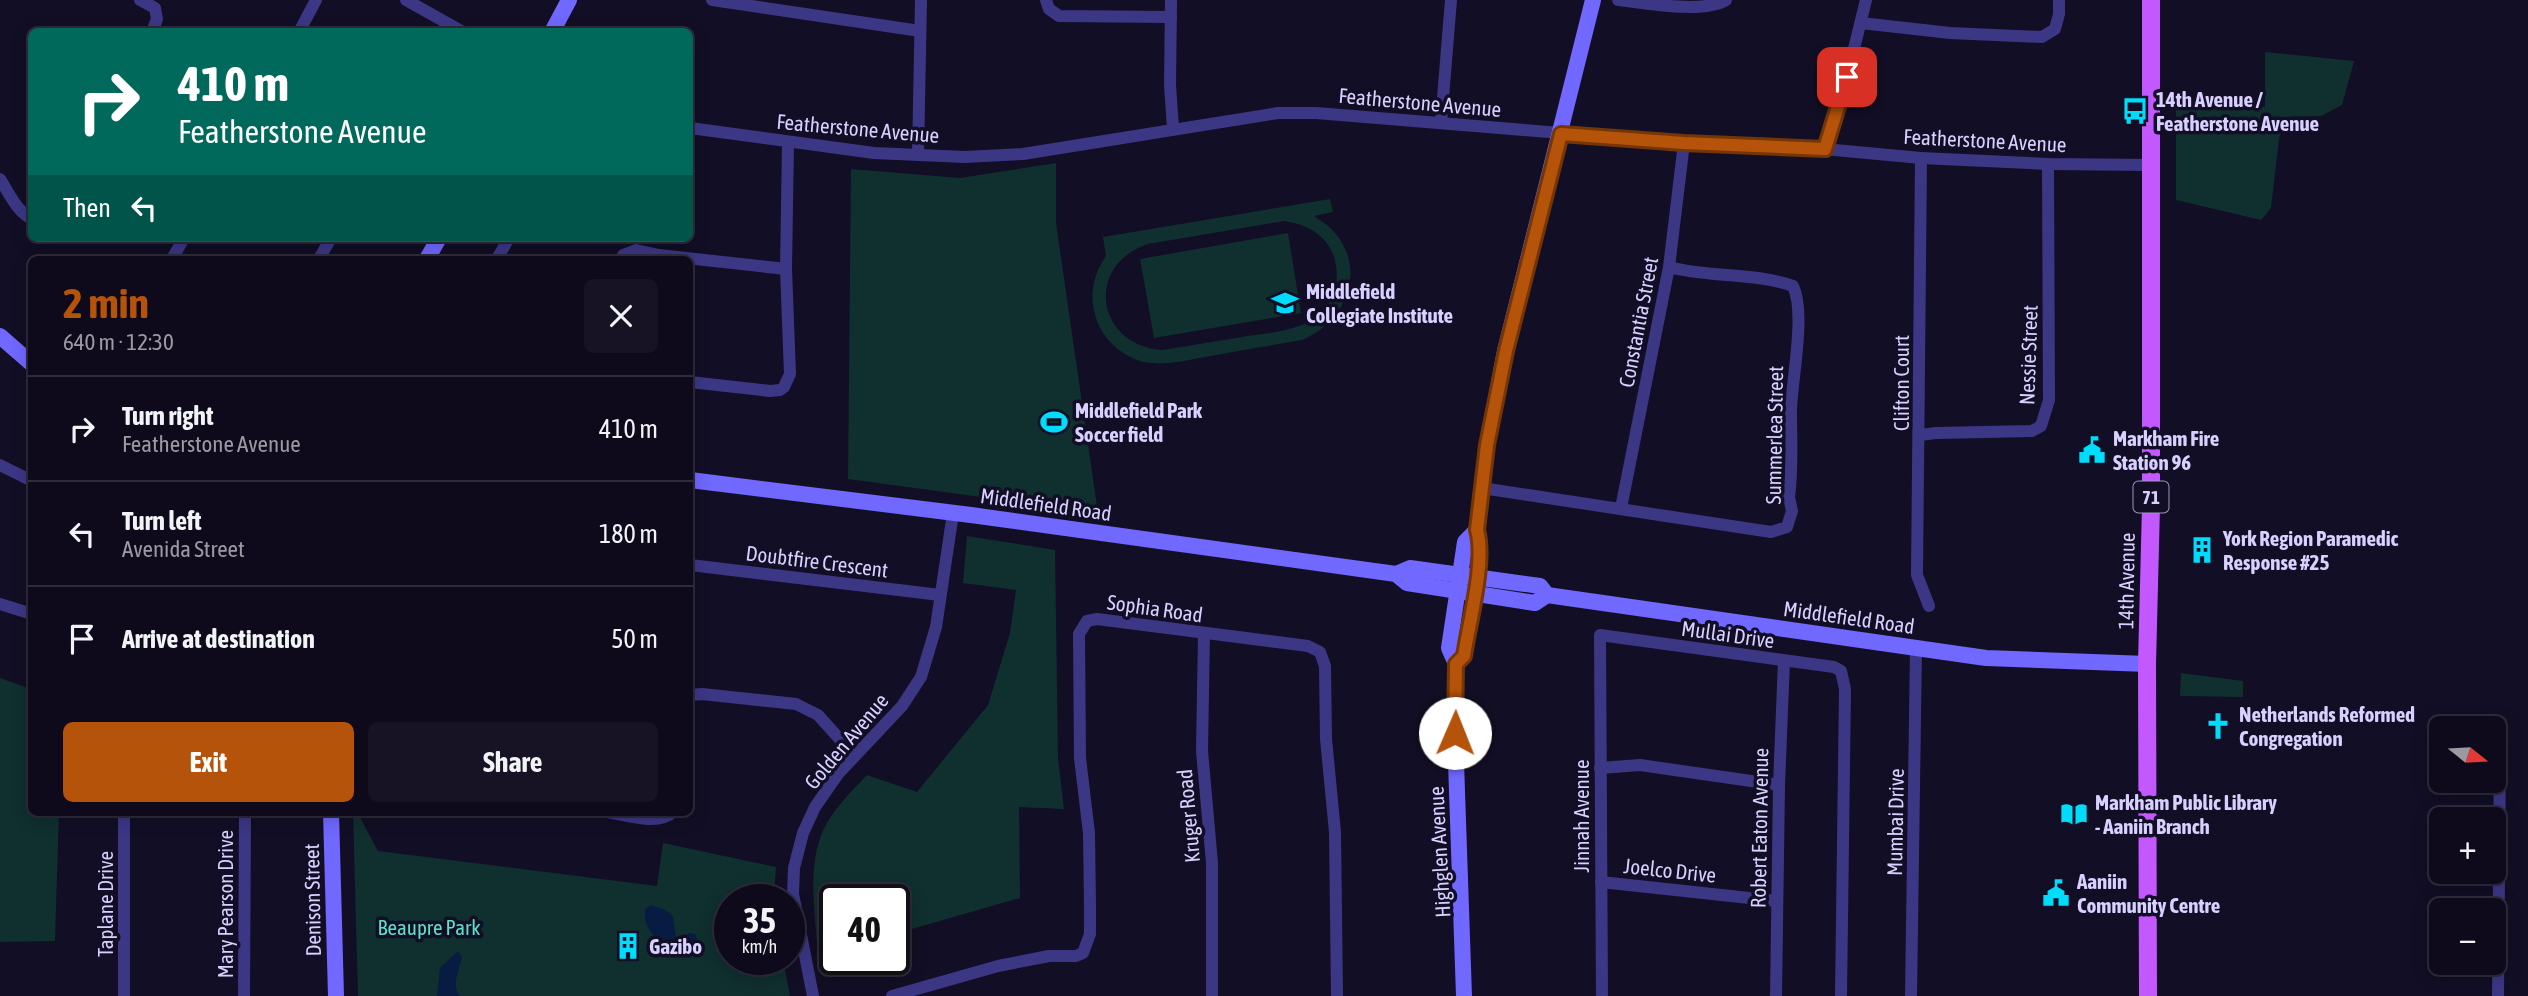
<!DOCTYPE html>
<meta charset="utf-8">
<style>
:root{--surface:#0e0a1c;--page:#171325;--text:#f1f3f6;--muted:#9b9aa3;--line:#2e2b3b;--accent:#b45309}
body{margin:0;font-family:"Asap Condensed",sans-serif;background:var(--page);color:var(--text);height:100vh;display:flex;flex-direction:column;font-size:26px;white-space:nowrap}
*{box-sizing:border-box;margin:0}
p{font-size:23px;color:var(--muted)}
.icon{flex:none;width:38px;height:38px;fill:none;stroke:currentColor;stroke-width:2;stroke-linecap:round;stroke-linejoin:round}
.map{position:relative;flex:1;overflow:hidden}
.sheet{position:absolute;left:28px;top:256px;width:665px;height:560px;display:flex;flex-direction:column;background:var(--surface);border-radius:10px;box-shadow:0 4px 18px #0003,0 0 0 2px var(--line)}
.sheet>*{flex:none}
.hud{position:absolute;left:28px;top:28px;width:665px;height:214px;border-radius:10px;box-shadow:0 4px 18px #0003,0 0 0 2px var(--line);background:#00695c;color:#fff;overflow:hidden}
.needle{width:46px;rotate:108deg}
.buttons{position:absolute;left:2429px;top:716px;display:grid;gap:14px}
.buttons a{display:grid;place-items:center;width:77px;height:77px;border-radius:10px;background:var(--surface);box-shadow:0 4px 18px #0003,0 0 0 2px var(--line);font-size:35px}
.speed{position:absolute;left:714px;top:884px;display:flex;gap:14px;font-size:35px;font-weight:700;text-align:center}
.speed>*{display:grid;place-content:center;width:91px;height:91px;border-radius:50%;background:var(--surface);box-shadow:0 4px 18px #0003,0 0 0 2px var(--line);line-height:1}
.speed small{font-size:18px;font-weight:400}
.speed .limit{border:4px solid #111;border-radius:10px;background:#fff;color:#111}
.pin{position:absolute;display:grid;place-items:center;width:60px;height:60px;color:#fff;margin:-30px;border-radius:14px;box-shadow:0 4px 10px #0006}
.me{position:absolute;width:77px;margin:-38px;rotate:1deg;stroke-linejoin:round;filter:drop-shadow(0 0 5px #0008)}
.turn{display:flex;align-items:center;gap:24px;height:147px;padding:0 35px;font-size:32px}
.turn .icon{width:91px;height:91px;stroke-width:2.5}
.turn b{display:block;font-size:49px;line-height:60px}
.then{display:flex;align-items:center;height:66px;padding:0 35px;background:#0003;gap:14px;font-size:26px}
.round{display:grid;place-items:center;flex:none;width:74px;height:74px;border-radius:10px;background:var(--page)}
.overview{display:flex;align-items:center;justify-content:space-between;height:119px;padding:0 35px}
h1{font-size:42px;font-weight:700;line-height:52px;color:var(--accent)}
.button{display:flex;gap:14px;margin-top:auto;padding:14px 35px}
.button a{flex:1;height:80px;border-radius:10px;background:var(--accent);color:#fff;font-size:28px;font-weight:700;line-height:80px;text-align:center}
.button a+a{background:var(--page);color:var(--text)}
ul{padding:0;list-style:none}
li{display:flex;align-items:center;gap:21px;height:105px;padding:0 35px;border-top:2px solid var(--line)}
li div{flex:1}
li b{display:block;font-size:26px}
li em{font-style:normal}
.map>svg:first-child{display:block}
.green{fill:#102f2f;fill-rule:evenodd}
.water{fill:#081c43}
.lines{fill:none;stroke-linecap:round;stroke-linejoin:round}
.street{stroke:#3c3785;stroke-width:12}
.secondary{stroke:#7068ff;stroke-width:16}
.primary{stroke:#c458ff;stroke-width:18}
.route-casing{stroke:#753606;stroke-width:18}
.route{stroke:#b45309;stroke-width:12}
.labels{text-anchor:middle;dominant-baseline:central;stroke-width:7;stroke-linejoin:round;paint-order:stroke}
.shield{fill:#120e25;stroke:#9d96be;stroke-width:2}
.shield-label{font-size:19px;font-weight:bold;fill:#d8d1ff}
.poi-label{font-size:21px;font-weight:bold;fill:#d8d1ff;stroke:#120e25;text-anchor:start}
.street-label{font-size:21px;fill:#d8d1ff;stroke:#120e25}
.park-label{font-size:21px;fill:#59e3c4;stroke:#120e25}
</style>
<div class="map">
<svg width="2528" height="996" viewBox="0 0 2528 996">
<rect width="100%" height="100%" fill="#120e25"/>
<!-- green -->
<g class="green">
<path d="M2265,52L2354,61L2342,105L2321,116L2285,117L2279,139L2271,208L2261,220L2176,200V104L2265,107Z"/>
<path d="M1056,163V223L1098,513L848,479L851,169L960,178Z"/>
<path d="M1330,199L1333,212L1314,216C1321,221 1329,225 1335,233C1368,272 1344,323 1302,340C1269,346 1237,351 1205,357C1188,360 1169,365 1151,363C1127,361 1103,341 1096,318C1089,296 1093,274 1106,256L1103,237ZM1284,221C1306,224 1326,234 1334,257C1337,267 1338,278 1335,288C1324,331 1278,331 1242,337C1216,341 1189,346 1163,350C1096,346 1084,265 1148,244Z"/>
<path d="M1288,233L1301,313L1154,338L1140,259Z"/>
<path d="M967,536L1055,550L1058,758L1064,809L1019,807L1020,898L894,934V900H835V952L818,957C816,921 808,876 819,842C826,816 849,794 867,775L917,792L988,705L1010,633L1016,590L963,583Z"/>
<path d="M2181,673L2243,681V697L2180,696Z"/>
<path d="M0,678L31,689L32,812H59L55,941L0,942Z"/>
<path d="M353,812H357L378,851L657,886L663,843L776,867L774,899L730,900V959H783L790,996H358Z"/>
</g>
<!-- water -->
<g class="water">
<path d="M650,905L664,909L673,916L676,937L682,938L689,933L695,934L697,938L694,945C670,951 642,937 645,910Z"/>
<path d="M458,951L462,958C459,970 451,985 460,996H437L440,968Z"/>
</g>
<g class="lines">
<!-- street -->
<g class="street">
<path d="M140,0L155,8L157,19L152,32"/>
<path d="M406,0L463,32"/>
<path d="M712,0L920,31"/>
<path d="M1046,0L1049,9L1059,16L1171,17"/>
<path d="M1171,0L1170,85L1173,128"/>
<path d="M1618,0C1646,3 1703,14 1726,0"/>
<path d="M1861,23L1950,33L2042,37L2055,29L2059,14V0"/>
<path d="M299,32L316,0"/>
<path d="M1441,122L1451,0"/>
<path d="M690,128L874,153L965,157L1023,154L1278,113H1316L1684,143L1824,149L1921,158L2048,164L2152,165"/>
<path d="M1824,149L1847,77L1866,0"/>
<path d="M918,155L921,0"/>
<path d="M1921,158L1917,575L1929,606"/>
<path d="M0,179C9,193 17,212 32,219"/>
<path d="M172,259L184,238"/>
<path d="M319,259L331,238"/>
<path d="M497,259L509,238"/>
<path d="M621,259L623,255L636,250L659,255L786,269"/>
<path d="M690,382L770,391L780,390L784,387L790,374L786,269L788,142"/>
<path d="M1920,435L1936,433L2032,431L2041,426L2049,400L2048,164"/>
<path d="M0,465L32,481"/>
<path d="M1482,488L1771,532L1787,527L1792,511L1789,497C1793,468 1791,439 1791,410C1792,378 1806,313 1793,286C1753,272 1710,278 1669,267"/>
<path d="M1621,508L1669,267L1684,143"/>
<path d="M690,565L940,595"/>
<path d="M0,604L32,614"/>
<path d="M1204,634L1202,751L1212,863V996"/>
<path d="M690,695L702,694L796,704L818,715L854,755"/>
<path d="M1600,768L1640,765L1779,785"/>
<path d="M607,812C626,815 658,826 673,812"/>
<path d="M1601,882L1777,901"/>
<path d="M124,996V812"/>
<path d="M244,996L245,812"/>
<path d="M813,996L793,894L794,868L803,833L815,807L838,774L902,706L921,677L936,627L953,513"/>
<path d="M892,996L998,966L1049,956H1076L1083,953L1090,934V906L1089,833L1080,758L1079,634L1087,621L1097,619L1308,646L1320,652L1325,666L1326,739L1335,832L1337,996"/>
<path d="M1602,996L1600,635L1834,667L1841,671L1845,689L1841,996"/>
<path d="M1776,996L1779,785L1784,661"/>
<path d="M1911,996L1916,648"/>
<path d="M2498,996L2500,749"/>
</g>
<!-- secondary -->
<g class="secondary">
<path d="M552,32L569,0"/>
<path d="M427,259L439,238"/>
<path d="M0,336L32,364"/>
<path d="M690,480L971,515L1396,574L1407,583L1535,603L1547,595L1986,658L2147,664"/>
<path d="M1396,574L1410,568L1540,586L1547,595"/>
<path d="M1456,664L1464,656C1469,622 1486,562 1477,530L1487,445L1505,351L1593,0"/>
<path d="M331,812L336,996"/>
<path d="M1464,996L1455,733L1456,664L1449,648L1465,542L1477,530"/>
</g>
<!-- primary -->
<path class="primary" d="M2148,996L2147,664L2151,506V0"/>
</g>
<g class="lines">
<defs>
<path id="route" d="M1455,733L1456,664L1464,656C1469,622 1486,562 1477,530L1487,445L1506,351L1561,134L1684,143L1825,149L1847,77"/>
</defs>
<!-- route casing -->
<use href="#route" class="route-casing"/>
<!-- route -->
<use href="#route" class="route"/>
</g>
<!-- icons -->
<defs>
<symbol id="bus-bare" viewBox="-9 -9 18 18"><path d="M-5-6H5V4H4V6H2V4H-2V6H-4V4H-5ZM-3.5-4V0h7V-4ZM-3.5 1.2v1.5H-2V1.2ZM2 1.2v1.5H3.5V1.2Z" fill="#00ddfc" stroke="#120e25" stroke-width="2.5" paint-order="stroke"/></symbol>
<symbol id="school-bare" viewBox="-9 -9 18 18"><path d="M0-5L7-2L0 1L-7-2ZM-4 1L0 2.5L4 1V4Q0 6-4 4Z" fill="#00ddfc" stroke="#120e25" stroke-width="2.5" paint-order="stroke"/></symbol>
<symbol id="stadium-bare" viewBox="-9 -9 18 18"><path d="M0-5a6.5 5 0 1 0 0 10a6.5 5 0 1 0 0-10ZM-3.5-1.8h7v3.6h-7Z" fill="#00ddfc" stroke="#120e25" stroke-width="2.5" paint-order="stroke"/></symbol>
<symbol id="civic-bare" viewBox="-9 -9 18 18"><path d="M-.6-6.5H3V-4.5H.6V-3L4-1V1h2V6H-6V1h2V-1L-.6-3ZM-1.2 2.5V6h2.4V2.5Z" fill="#00ddfc" stroke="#120e25" stroke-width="2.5" paint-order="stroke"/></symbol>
<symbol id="building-bare" viewBox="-9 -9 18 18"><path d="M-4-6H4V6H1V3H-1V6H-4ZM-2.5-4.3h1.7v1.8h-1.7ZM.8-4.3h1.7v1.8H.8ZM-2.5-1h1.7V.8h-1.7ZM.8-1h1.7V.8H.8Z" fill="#00ddfc" stroke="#120e25" stroke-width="2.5" paint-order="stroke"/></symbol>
<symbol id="church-bare" viewBox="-9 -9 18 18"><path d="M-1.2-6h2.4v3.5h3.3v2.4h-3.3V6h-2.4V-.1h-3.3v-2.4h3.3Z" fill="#00ddfc" stroke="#120e25" stroke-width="2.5" paint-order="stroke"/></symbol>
<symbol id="library-bare" viewBox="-9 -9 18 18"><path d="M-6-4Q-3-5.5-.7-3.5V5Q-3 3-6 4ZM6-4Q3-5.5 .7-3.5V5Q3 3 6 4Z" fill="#00ddfc" stroke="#120e25" stroke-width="2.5" paint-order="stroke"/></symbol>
</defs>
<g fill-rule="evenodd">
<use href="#bus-bare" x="2116" y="92" width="38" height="38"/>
<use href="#school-bare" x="1266" y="284" width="38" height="38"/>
<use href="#stadium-bare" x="1035" y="403" width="38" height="38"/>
<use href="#civic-bare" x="2073" y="431" width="38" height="38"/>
<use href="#building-bare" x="2183" y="531" width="38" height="38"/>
<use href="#church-bare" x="2199" y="707" width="38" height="38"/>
<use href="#library-bare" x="2055" y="795" width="38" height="38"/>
<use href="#civic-bare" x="2037" y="874" width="38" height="38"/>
<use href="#building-bare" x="609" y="927" width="38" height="38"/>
</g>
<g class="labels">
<!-- shield labels -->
<rect class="shield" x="2133.5" y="481.5" width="35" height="31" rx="5"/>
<g class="shield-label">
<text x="2151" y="497">71</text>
</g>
<!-- poi labels -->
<g class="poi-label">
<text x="2156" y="99">14th Avenue /<tspan x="2156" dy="24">Featherstone Avenue</tspan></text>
<text x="1306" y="291">Middlefield<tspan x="1306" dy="24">Collegiate Institute</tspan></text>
<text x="1075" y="410">Middlefield Park<tspan x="1075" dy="24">Soccer field</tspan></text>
<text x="2113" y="438">Markham Fire<tspan x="2113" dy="24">Station 96</tspan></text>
<text x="2223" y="538">York Region Paramedic<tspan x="2223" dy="24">Response #25</tspan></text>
<text x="2239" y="714">Netherlands Reformed<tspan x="2239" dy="24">Congregation</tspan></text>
<text x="2095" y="802">Markham Public Library<tspan x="2095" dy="24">- Aaniin Branch</tspan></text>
<text x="2077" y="881">Aaniin<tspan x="2077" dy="24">Community Centre</tspan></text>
<text x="649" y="946">Gazibo</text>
</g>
<!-- street labels -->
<g class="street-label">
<text transform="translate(1420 102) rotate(5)">Featherstone Avenue</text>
<text transform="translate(858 128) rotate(5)">Featherstone Avenue</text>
<text transform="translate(1985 140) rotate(3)">Featherstone Avenue</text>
<text transform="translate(1638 322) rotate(-79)">Constantia Street</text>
<text transform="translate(2028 355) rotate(-88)">Nessie Street</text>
<text transform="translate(1901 383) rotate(-90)">Clifton Court</text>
<text transform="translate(1774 435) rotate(-89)">Summerlea Street</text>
<text transform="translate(1046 504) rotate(8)">Middlefield Road</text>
<text transform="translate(817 561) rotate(7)">Doubtfire Crescent</text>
<text transform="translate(2126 581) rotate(-89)">14th Avenue</text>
<text transform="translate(1155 608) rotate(8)">Sophia Road</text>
<text transform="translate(1849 617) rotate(8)">Middlefield Road</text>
<text transform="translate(1728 634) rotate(8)">Mullai Drive</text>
<text transform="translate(846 741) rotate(-50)">Golden Avenue</text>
<text transform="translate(1188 816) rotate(-95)">Kruger Road</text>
<text transform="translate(1581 816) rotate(-90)">Jinnah Avenue</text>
<text transform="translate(1895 822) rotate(-89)">Mumbai Drive</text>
<text transform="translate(1759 828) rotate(-89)">Robert Eaton Avenue</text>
<text transform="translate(1439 852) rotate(-93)">Highglen Avenue</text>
<text transform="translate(1670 870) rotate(6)">Joelco Drive</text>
<text transform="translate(312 900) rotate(-91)">Denison Street</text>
<text transform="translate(105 904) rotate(-90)">Taplane Drive</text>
<text transform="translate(225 904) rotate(-90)">Mary Pearson Drive</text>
</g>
<!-- park labels -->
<g class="park-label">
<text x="429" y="927">Beaupre Park</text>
</g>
</g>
</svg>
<div class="buttons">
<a><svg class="needle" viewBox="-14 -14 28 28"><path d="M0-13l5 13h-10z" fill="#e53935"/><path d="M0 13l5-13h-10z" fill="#9b9aa3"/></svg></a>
<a>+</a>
<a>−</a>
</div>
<div class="speed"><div>35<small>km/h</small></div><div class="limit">40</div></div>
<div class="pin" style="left:1847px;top:77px;background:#d93025"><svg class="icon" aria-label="arrive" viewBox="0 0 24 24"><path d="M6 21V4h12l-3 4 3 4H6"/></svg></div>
<svg class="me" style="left:1455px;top:733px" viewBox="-20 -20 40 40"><circle r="19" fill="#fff"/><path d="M0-13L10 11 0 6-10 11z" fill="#b45309"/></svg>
<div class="hud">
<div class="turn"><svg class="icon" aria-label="right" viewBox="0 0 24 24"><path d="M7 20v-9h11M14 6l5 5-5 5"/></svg><div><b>410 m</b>Featherstone Avenue</div></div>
<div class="then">Then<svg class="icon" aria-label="left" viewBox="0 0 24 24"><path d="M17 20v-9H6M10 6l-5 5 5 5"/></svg></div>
</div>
<section class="sheet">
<div class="overview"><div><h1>2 min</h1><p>640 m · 12:30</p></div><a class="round"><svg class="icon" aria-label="close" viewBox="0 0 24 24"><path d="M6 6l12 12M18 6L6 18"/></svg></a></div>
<ul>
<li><svg class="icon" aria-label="right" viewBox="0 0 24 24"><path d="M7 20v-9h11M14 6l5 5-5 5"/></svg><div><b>Turn right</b><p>Featherstone Avenue</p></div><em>410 m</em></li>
<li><svg class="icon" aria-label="left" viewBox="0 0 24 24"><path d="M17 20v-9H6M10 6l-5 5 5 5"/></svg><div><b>Turn left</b><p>Avenida Street</p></div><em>180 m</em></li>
<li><svg class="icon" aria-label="arrive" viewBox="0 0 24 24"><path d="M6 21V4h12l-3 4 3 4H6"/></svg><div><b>Arrive at destination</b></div><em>50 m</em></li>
</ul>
<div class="button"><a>Exit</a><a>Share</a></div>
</section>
</div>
